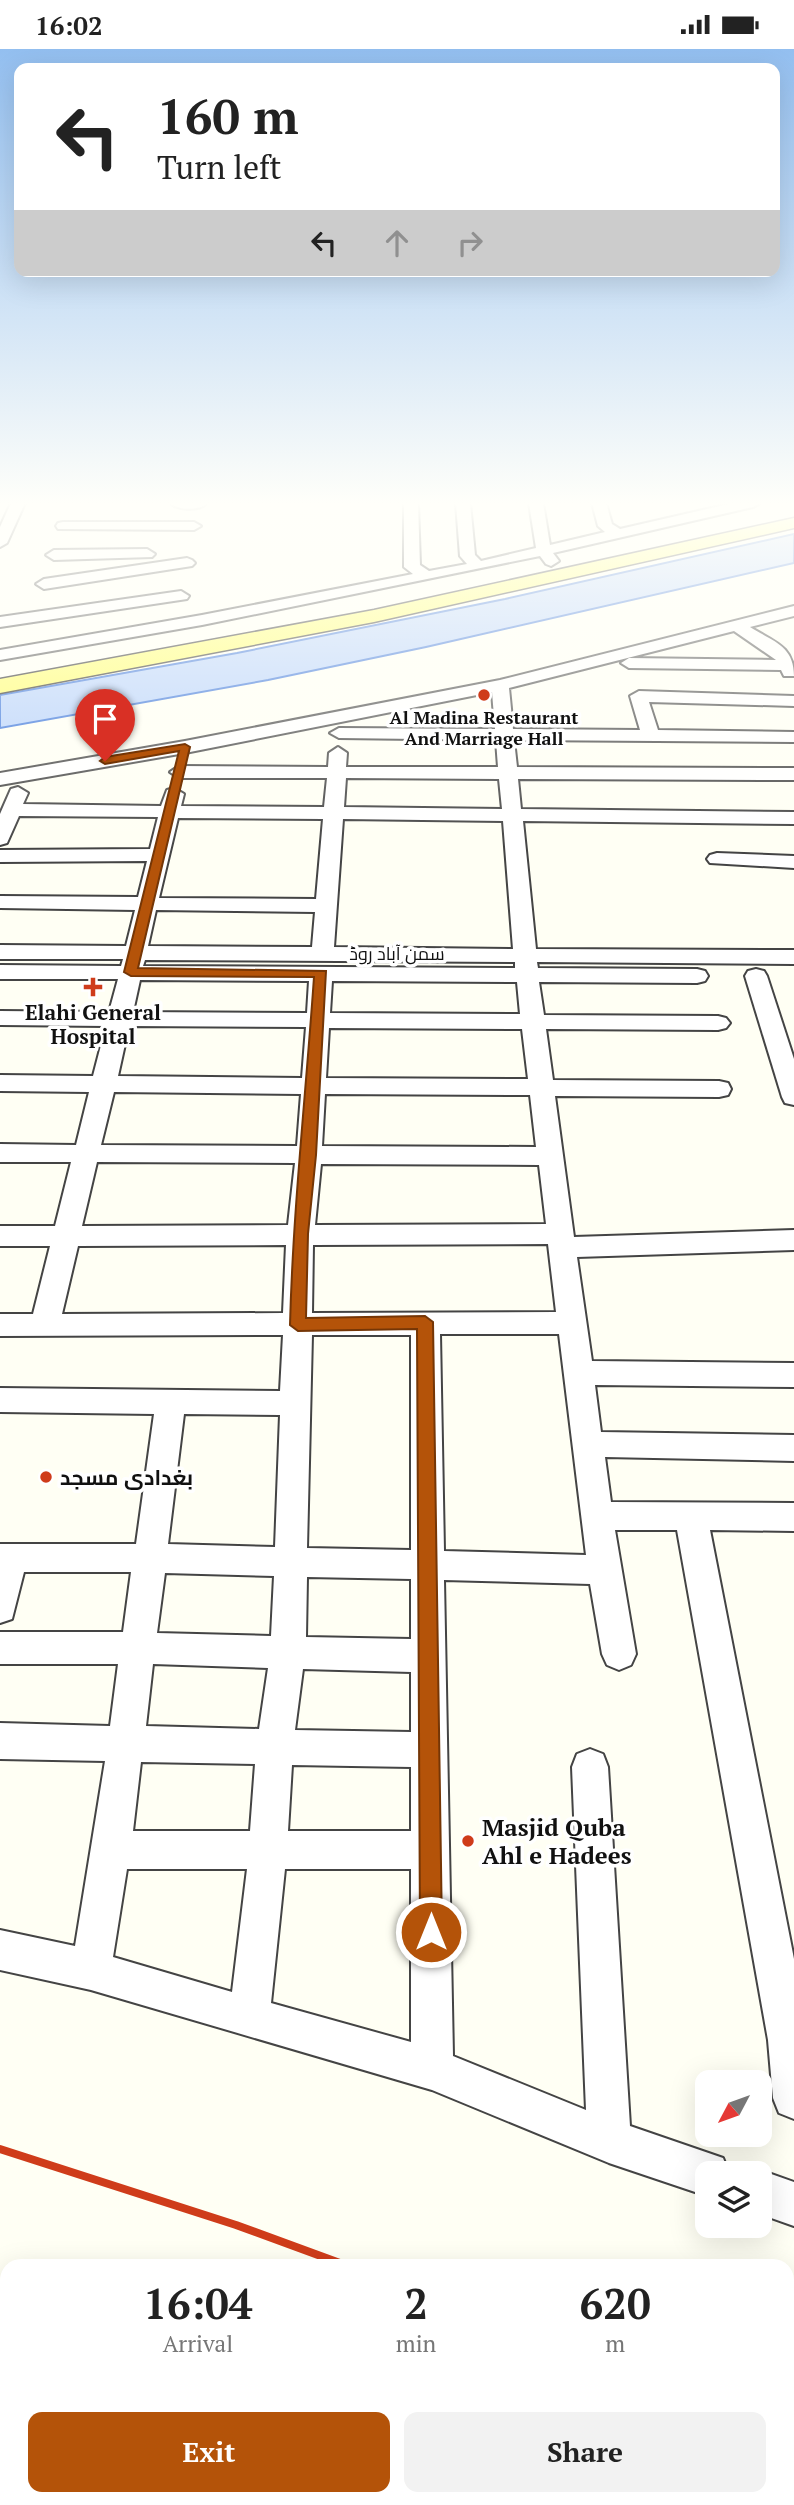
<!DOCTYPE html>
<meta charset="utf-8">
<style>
:root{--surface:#fff;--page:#f2f2f2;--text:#222;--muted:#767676;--accent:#b45309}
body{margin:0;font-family:"PT Serif",Cairo,serif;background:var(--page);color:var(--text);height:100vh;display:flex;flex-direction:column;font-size:26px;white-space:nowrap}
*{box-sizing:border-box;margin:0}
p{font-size:23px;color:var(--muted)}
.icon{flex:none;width:38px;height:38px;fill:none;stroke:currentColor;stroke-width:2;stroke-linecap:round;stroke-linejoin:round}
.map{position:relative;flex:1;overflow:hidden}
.drawer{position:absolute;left:0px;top:2210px;width:794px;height:247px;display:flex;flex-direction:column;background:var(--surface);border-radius:21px 21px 0 0;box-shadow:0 7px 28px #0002}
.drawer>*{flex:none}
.guide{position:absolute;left:14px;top:14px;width:766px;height:214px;border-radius:14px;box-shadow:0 7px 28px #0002;background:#fff;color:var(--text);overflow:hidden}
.needle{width:46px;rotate:229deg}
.fabs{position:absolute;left:695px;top:2021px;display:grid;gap:14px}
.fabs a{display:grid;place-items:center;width:77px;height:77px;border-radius:14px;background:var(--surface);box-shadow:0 7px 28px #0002;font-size:35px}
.pin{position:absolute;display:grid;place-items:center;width:60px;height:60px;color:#fff;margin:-72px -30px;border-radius:50% 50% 50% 0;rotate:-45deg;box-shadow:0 0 7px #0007}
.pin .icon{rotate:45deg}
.me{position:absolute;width:77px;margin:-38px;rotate:0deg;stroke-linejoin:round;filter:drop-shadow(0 0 5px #0008)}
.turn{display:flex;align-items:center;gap:24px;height:147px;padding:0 28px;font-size:32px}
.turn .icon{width:91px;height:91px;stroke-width:2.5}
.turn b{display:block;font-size:49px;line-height:60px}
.lanes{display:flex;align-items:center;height:66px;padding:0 28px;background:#0003;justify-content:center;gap:35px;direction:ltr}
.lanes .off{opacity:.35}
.eta{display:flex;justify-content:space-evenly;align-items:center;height:119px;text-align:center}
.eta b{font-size:42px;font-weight:600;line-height:49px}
.cta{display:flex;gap:14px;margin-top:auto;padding:14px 28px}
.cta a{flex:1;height:80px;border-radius:14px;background:var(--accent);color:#fff;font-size:28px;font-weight:600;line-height:80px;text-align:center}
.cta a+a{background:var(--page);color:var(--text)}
.status{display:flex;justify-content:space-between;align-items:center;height:49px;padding:0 35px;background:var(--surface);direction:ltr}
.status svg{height:19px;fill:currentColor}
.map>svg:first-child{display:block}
.water{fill:#b4d0fc;stroke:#3470da;stroke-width:2}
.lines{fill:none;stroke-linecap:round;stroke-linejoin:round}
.minor-casing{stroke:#444;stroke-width:4}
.major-casing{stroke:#222;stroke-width:3}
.minor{fill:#fff;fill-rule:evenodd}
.major{fill:#fffe64;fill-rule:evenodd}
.rail{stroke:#cf3c1a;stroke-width:8}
.route{fill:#b45309;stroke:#753606;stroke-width:2}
.poi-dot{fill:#cf3c1a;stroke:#fff;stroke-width:2.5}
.labels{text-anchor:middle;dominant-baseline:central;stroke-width:7;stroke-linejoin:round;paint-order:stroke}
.far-poi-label{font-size:18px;font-weight:bold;fill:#111;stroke:#fff}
.far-street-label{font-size:18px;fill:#111;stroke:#fff}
.poi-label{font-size:21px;font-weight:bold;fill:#111;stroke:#fff}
.near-poi-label{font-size:24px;font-weight:bold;fill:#111;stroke:#fff;text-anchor:start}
</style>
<div class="status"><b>16:02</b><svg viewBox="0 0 49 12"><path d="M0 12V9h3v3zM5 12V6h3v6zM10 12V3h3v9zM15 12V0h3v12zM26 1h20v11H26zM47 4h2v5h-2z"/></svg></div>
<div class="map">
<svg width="794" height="2456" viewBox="0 0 794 2456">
<rect width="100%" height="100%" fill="#fffff4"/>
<!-- water -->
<path class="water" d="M794,485V514L426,598L268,631L0,679V646L237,604L505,550Z"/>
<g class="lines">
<defs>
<g id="minor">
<path d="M11,454H25L7,494L0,498V478Z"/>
<path d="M170,454H206V455C198,462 178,461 170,454Z"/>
<path d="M404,454H418L420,516L429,522L467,515L460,507L456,454H470L475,506L481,512L536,499L529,454H543L550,496L605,483L598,477L592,454H606L612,475L620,480L733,454H760L753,458L553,504L559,512L551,517L546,515L540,507L202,576L0,611V601L202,566L413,525L404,518Z"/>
<path d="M63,473H194L201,477L194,481L58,480L56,477L58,474Z"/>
<path d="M147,500L155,505L152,508L54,511L46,506L54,501Z"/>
<path d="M187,509L192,511L195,514L192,517L44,540L36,535L44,530Z"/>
<path d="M181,542L189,547L187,550L0,578V568Z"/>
<path d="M794,557V567L750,578C774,593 794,597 794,627H784L781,621L629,619L621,614L629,609L776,611L734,582L509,639L513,680L640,681L630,647L639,642L794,647V657L649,653L658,681L794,683V693L514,691L517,718L794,719V731L518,730L521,760L794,763V775L523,772L536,900L794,901V915L537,913L538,919L697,920L705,922L708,927L705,932L697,934L539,933L544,966L718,967L726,969L730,974L726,979L718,981L546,980L553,1031L719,1032L728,1034L731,1040L728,1046L719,1048L555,1047L574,1188L794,1181V1201L577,1208L592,1312L794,1314V1338L595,1336L601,1383L794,1386V1412L605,1408L611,1453L794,1454V1482L710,1481L794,1910V2070L779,2064L773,2049L768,1991L677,1481H615L636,1605L631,1616L619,1621L607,1616L602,1605L590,1535L444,1531L453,2007L586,2061L572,1718L577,1705L590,1700L603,1705L608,1718L630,2077L723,2109L729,2124H707V2147L609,2114L432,2041L91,1941L0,1921V1881L75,1897L105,1712L0,1710V1674L110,1677L118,1615H0V1583H123L131,1523H24L12,1570L0,1574V1495H136L154,1365L0,1363V1339L280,1342L283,1286L0,1287V1265H33L50,1197H0V1177H55L71,1113H0V1095L76,1096L89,1043L0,1042V1026L93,1027L106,977L0,976V962L109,963L118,930H0V916L121,917L123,910H0V896L126,897L135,861L0,859V847L138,848L147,812L0,813V801L150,800L158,768L19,767L7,794L0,796V765L11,740L18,738L28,744L23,755L161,757L167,741L174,739L184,745L181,757L324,758L327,729H179L170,723L179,717L328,718L329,704L338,698L347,704L346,718H498L496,691L339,689L330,684L339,679L495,680L492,643L185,704L0,736V724L185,692L500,631ZM346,729L499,730L502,760L344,758ZM178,769L323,770L316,850L159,849ZM343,770L503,772L513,900L334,898ZM156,861L315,863L312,898L148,897ZM145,911L515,913V919L143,917ZM140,931L309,932L307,964L133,963ZM332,932L517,933L520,965L330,964ZM129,977L306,978L302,1029L118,1027ZM329,979L522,980L528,1030L326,1029ZM114,1043L301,1045L297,1097L101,1096ZM325,1045L530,1046L536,1098L322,1097ZM97,1113L295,1114L288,1176L82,1177ZM321,1115L539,1116L546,1175L315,1176ZM548,1195L556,1263L312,1264L313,1196ZM286,1196L283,1264L62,1265L78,1197ZM440,1285H559L586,1506L444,1502ZM312,1286H411V1501L307,1499ZM184,1365L280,1366L275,1498L168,1495ZM165,1524L274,1527L271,1587L157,1584ZM307,1528L411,1530V1590L306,1588ZM153,1615L268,1619L259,1680L146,1677ZM303,1620L411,1623V1683L295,1681ZM141,1713L255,1715L250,1782H133ZM292,1716L411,1718V1782H288ZM127,1820H247L232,1943L113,1908ZM285,1820H411V1993L271,1954Z"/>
<path d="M717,804L794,807V819L710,814L707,810L710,806Z"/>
<path d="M756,920L764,922L767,927L794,1010V1056L785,1054L782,1048L745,927L748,922Z"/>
<path d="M760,2121L794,2133V2177L760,2165V2124H751Z"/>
</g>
<g id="major">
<path d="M794,469V479L374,573L0,644V630L374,561Z"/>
<path d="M0,2376L7,2379V2441L0,2438Z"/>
<path d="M90,2450H167L169,2456H92Z"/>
</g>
</defs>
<!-- minor casing -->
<use href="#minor" class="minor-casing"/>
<!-- major casing -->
<use href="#major" class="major-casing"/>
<!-- minor -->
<use href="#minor" class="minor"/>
<!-- major -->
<use href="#major" class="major"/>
<!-- rail -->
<g class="rail">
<path d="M0,2100L236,2176L348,2217"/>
<path d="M788,2379L794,2381"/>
</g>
</g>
<!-- sky -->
<linearGradient id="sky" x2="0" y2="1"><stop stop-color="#93bff0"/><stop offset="0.57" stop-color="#fffffa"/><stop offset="1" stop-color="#fffffa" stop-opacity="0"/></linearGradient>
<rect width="794" height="798" fill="url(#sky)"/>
<!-- route -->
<path class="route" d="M185,695L190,698L138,919L326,922L316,1106L308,1185L306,1269L425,1267L433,1273L442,1883L439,1891L431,1894L423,1891L420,1883L417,1280L298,1282L290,1276C293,1160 306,1044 314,928L131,927L124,923L179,702L105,715L100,712L105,708Z"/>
<!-- markers -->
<g class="poi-dot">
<circle cx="484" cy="646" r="7"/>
<path d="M89.5 927.5h7v7h7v7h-7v7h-7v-7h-7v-7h7z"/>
<circle cx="46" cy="1428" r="7"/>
<circle cx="468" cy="1792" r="7"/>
</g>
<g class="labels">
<!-- far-poi labels -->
<g class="far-poi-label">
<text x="484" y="668">Al Madina Restaurant<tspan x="484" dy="21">And Marriage Hall</tspan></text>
</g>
<!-- far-street labels -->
<g class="far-street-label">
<text x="397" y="904">سمن آباد روڈ</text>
</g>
<!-- poi labels -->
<g class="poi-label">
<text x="93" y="963">Elahi General<tspan x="93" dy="24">Hospital</tspan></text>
<text x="60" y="1428" text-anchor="start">بغدادی مسجد</text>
</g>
<!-- near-poi labels -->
<g class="near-poi-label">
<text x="482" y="1778">Masjid Quba<tspan x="482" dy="28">Ahl e Hadees</tspan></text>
</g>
</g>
</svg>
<div class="fabs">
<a><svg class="needle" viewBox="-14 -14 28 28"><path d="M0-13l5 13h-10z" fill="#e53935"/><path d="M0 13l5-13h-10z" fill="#767676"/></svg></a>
<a><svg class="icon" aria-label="layers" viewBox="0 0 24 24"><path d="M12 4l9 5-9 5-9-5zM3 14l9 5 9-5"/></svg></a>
</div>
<div class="pin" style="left:105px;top:712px;background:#d93025"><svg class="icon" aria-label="arrive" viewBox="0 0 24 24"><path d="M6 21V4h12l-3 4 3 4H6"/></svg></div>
<svg class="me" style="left:431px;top:1883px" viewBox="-20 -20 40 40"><circle r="17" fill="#b45309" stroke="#fff" stroke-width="3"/><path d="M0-11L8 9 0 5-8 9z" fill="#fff"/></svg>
<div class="guide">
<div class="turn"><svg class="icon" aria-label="left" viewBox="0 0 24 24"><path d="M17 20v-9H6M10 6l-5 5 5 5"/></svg><div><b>160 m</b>Turn left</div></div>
<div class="lanes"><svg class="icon" aria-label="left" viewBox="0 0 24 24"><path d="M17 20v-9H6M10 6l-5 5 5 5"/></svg><svg class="icon off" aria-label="ahead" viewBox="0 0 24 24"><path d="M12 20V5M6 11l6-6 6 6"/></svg><svg class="icon off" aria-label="right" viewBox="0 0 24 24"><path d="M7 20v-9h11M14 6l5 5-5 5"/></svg></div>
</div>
<section class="drawer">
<div class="eta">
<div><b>16:04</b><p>Arrival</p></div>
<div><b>2</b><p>min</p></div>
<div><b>620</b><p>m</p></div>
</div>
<div class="cta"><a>Exit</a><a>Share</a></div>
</section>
</div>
